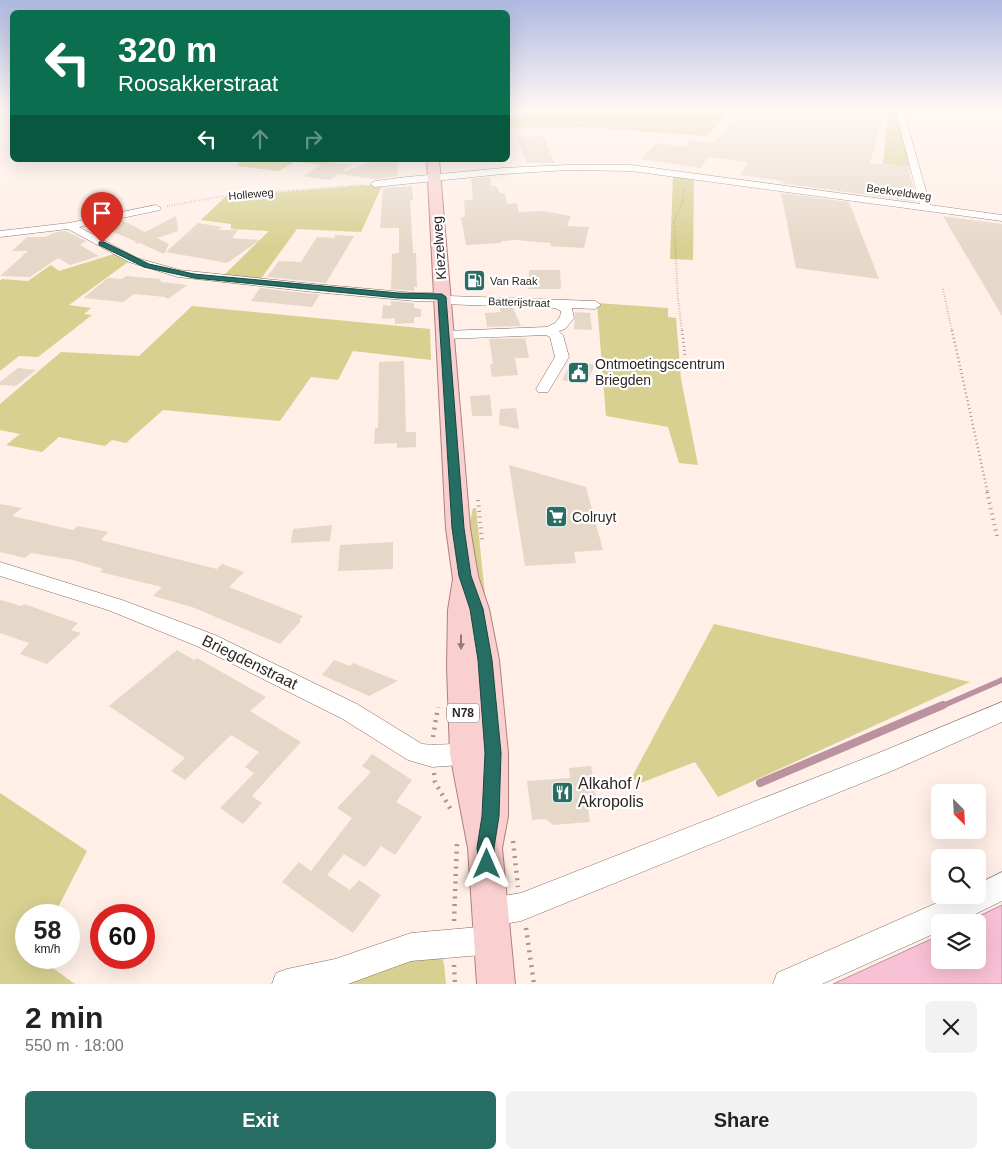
<!DOCTYPE html>
<meta charset="utf-8">
<style>
:root{--surface:#fff;--page:#f2f2f2;--text:#222;--muted:#767676;--accent:#266d63}
body{margin:0;font-family:Helvetica,sans-serif;background:var(--page);color:var(--text);height:100vh;display:flex;flex-direction:column;font-size:19px;white-space:nowrap}
*{box-sizing:border-box;margin:0}
p{font-size:16px;color:var(--muted)}
.icon{flex:none;width:28px;height:28px;fill:none;stroke:currentColor;stroke-width:2;stroke-linecap:round;stroke-linejoin:round}
.map{position:relative;height:984px;overflow:hidden}
.drawer{display:flex;flex-direction:column;background:var(--surface);flex:1}
.drawer>*{flex:none}
.hud{position:absolute;left:10px;top:10px;width:500px;height:152px;border-radius:8px;box-shadow:0 5px 20px #0002;background:#0b6e4f;color:#fff;overflow:hidden}
.needle{width:32px;rotate:156deg}
.tools{position:absolute;left:931px;top:784px;display:grid;gap:10px}
.tools a{display:grid;place-items:center;width:55px;height:55px;border-radius:8px;background:var(--surface);box-shadow:0 5px 20px #0002;font-size:25px}
.speed{position:absolute;left:15px;top:904px;display:flex;gap:10px;font-size:25px;font-weight:700;text-align:center}
.speed>*{display:grid;place-content:center;width:65px;height:65px;border-radius:50%;background:var(--surface);box-shadow:0 5px 20px #0002;line-height:1}
.speed small{font-size:12px;font-weight:400}
.speed .limit{border:8px solid #d22;background:#fff;color:#111}
.pin{position:absolute;display:grid;place-items:center;width:42px;height:42px;color:#fff;margin:-51px -21px;border-radius:50% 50% 50% 0;rotate:-45deg;box-shadow:0 0 5px #0007}
.pin .icon{rotate:45deg}
.me{position:absolute;width:55px;margin:-28px;rotate:0deg;stroke-linejoin:round;filter:drop-shadow(0 0 4px #0008)}
.turn{display:flex;align-items:center;gap:18px;height:105px;padding:0 25px;font-size:22px}
.turn .icon{width:65px;height:65px;stroke-width:2.5}
.turn b{display:block;font-size:35px;line-height:42px}
.lanes{display:flex;align-items:center;height:48px;padding:0 25px;background:#0003;justify-content:center;gap:25px;direction:ltr}
.lanes .off{opacity:.35}
.round{display:grid;place-items:center;flex:none;width:52px;height:52px;border-radius:8px;background:var(--page)}
.summary{display:flex;align-items:center;justify-content:space-between;height:85px;padding:0 25px}
h1{font-size:30px;font-weight:700;line-height:38px}
.action{display:flex;gap:10px;margin-top:auto;padding:10px 25px}
.action a{flex:1;height:58px;border-radius:8px;background:var(--accent);color:#fff;font-size:20px;font-weight:700;line-height:58px;text-align:center}
.action a+a{background:var(--page);color:var(--text)}
.map>svg:first-child{display:block}
.green{fill:#d8d091}
.water{fill:#f8c1d6;stroke:#bb92a0}
.lines{fill:none;stroke-linecap:round;stroke-linejoin:round}
.stream-far1{stroke:#bb92a0;stroke-width:5.5}
.stream{stroke:#bb92a0;stroke-width:8}
.building{fill:#e5d8c8}
.minor-casing{stroke:#7f6d64;stroke-width:1}
.major-casing{stroke:#af807e;stroke-width:2}
.path-far3{stroke:#a39791;stroke-width:2;stroke-dasharray:0.5 2;stroke-linecap:butt}
.path-far2{stroke:#a39791;stroke-width:2.5;stroke-dasharray:1 3;stroke-linecap:butt}
.path-far1{stroke:#a39791;stroke-width:4;stroke-dasharray:1 4.5;stroke-linecap:butt}
.path{stroke:#a39791;stroke-width:4.5;stroke-dasharray:2 5.5;stroke-linecap:butt}
.minor{fill:#fff;fill-rule:evenodd}
.major{fill:#f9d0cf;fill-rule:evenodd}
.oneway{fill:#947b79}
.route{fill:#266d63;stroke:#194740}
.labels{text-anchor:middle;dominant-baseline:central;stroke-width:4.5;stroke-linejoin:round;paint-order:stroke}
.far-street-label{font-size:11px;fill:#2e2623;stroke:#fff}
.far-poi-label{font-size:11px;fill:#2e2623;stroke:#fff;text-anchor:start}
.shield{fill:#fff;stroke:#6d6765;stroke-width:1}
.shield-label{font-size:12px;font-weight:bold;fill:#2e2623}
.street-label{font-size:14px;fill:#2e2623;stroke:#fff}
.poi-label{font-size:14px;fill:#2e2623;stroke:#fff;text-anchor:start}
.near-street-label{font-size:16px;fill:#2e2623;stroke:#fff}
.near-poi-label{font-size:16px;fill:#2e2623;stroke:#fff;text-anchor:start}
</style>
<div class="map">
<svg width="1002" height="984" viewBox="0 0 1002 984">
<rect width="100%" height="100%" fill="#ffefe7"/>
<!-- green -->
<g class="green">
<path d="M520,110H732L706,136L581,127L508,128V118H524Z"/>
<path d="M888,110H897L906,141L909,166L883,164Z"/>
<path d="M240,160H313L343,164L340,166L294,162L279,171L237,166Z"/>
<path d="M673,175L694,178L693,260L670,259Z"/>
<path d="M383,184L361,232L297,229L260,280L222,277L269,231L231,229V224L201,220L225,197Z"/>
<path d="M114,254L128,262L69,305L91,308L84,314L92,315L38,357L19,356L0,371V281L2,279L28,281L51,265L59,271Z"/>
<path d="M597,303L668,308V317L676,318L681,379L698,465L679,463L668,427L606,416Z"/>
<path d="M192,306L430,329L431,360L353,351L338,380L311,377L280,421L163,410L126,443L112,440L105,446L59,437L42,452L6,445L20,434L0,430V404L61,352L139,356Z"/>
<path d="M473,508H476L485,595L483,596L479,589L468,530Z"/>
<path d="M714,624L970,682L718,797L695,762L638,784L632,777Z"/>
<path d="M0,793L87,851L54,915H26V958H39L75,984H0Z"/>
<path d="M419,952L442,958L444,964L446,984H332Z"/>
</g>
<!-- water -->
<path class="water" d="M1002,905V984H833L940,935V960H978V922H967Z"/>
<g class="lines">
<!-- stream-far1 -->
<path class="stream-far1" d="M940,707L1002,680"/>
<!-- stream -->
<path class="stream" d="M760,783L943,705"/>
</g>
<!-- building -->
<g class="building">
<path d="M740,110H885L870,163L908,166L917,202L782,183L784,181L740,175L748,162L708,157L701,168L641,159L656,143L685,147L691,140L715,143Z"/>
<path d="M543,136L555,163H527L517,137Z"/>
<path d="M377,160H398L397,176L376,179L338,174L330,180L303,176L322,164L328,165L331,162L353,164L340,173Z"/>
<path d="M490,177L491,186H496L500,193H505L507,204L517,203L519,212L544,211L571,216L567,226L589,227L584,248L550,246L551,243L515,240L503,241L500,243L466,245L461,217H465L464,200H472L473,198L471,179Z"/>
<path d="M412,186L413,200H410L413,253H416L417,287H414V291L391,289L392,254L399,253V228H380L383,188Z"/>
<path d="M781,193L849,202L879,279L796,268Z"/>
<path d="M176,216L178,231L157,238L169,244L164,254L140,243L136,244L135,241L106,229L97,234L86,229L122,220L145,232Z"/>
<path d="M943,216L1002,224V316Z"/>
<path d="M198,223L222,227L219,230H238L232,238L260,240L227,263L166,252Z"/>
<path d="M66,231L86,241L80,245L99,256L70,265L58,258L30,277L0,276L28,251H12L27,237H45L56,232Z"/>
<path d="M335,235L354,236L326,283L267,277L279,261L301,262L317,237L334,238Z"/>
<path d="M529,270H560L561,289H528Z"/>
<path d="M126,276L160,279L161,282L187,285L168,299L165,297L134,294L123,302L83,298L108,278L122,279Z"/>
<path d="M260,288L314,294H320L312,307L251,301Z"/>
<path d="M391,301L414,303V308L421,309V317H414V323L395,324V318L382,319L383,305L391,306Z"/>
<path d="M500,308H513L521,326L487,327L485,313L501,312Z"/>
<path d="M575,312L590,313L592,330L574,329Z"/>
<path d="M525,338L529,358H515L518,375L492,377L490,364H493L489,339L529,338Z"/>
<path d="M404,361L406,432H416V447L397,448V443L374,444L375,428H378L379,362Z"/>
<path d="M572,361L595,365L586,384L562,380Z"/>
<path d="M18,368L36,370L16,386L0,385V382Z"/>
<path d="M490,395L492,416H472L470,396Z"/>
<path d="M516,408L519,429L499,425L500,409Z"/>
<path d="M509,465L586,487L603,550L574,552L576,563L525,566Z"/>
<path d="M0,504L22,508L12,516L73,530L78,526L108,532L101,540L217,569L222,564L244,572L229,587L303,616L299,620L301,621L280,644L192,607L153,596L162,587L100,572L103,569L73,560L31,553L25,558L0,552Z"/>
<path d="M332,525L330,541L291,543L293,529Z"/>
<path d="M393,542V569L338,571L340,545Z"/>
<path d="M0,600L22,606L24,604L78,623L71,630L81,633L47,664L20,654L29,643L0,633Z"/>
<path d="M177,650L194,660L197,658L218,670L266,697L250,711L301,742L252,796L262,803L243,824L220,808L254,773L245,767L259,752L231,735L185,780L171,771L185,758L109,706Z"/>
<path d="M334,660L350,666L353,663L398,681L369,696L322,675Z"/>
<path d="M372,754L412,780L396,802L422,817L395,855L381,846L365,867L344,854L327,875L350,890L359,880L381,895L353,933L282,882L299,862L311,871L352,818L337,808L371,772L362,766Z"/>
<path d="M591,766L597,802L587,803L590,822L553,825L546,819L532,820L527,781L570,778L569,768Z"/>
</g>
<g class="lines">
<defs>
<g id="minor">
<path d="M895,110H903L930,205L1002,215V221L631,171L567,170L503,174L375,187L370,184L375,181L407,177L503,168L567,165H631L920,204Z"/>
<path d="M156,205L161,208L160,210L79,227L137,258L179,270L314,284L415,293H442L448,296L595,301L601,305L595,309L572,308L574,318L565,329L559,331L563,335L569,357L548,392H538L536,389L555,357L550,337L546,335L445,339L438,335L445,331L547,327L555,323L560,317L561,311L555,308L442,304L436,301H415L314,292L178,277L129,262L68,229L0,237V231L69,223Z"/>
<path d="M0,562L122,600L215,635L357,704L422,744C442,747 463,740 482,747L485,754L482,761L473,764L432,767L408,760L341,718L199,647L108,610L0,576Z"/>
<path d="M1002,702V722L894,770L521,921L493,926L503,930L507,940L503,950L493,954L411,961L348,984H272L276,973L287,969L335,959L411,933L490,926L481,922L477,912L481,902L491,898L521,893L876,754Z"/>
<path d="M1002,872V901L959,922H940V931L822,984H773L777,973L955,895H978V884Z"/>
</g>
<path id="major" d="M427,160H439L470,528L478,576L489,609L499,660L508,753V816L502,848L515,984H477L468,848L450,754L447,667L448,610L453,579L446,528Z"/>
</defs>
<!-- minor casing -->
<use href="#minor" class="minor-casing"/>
<!-- major casing -->
<use href="#major" class="major-casing"/>
<!-- path-far3 -->
<g class="path-far3">
<path d="M167,206L224,196L364,185"/>
<path d="M943,289L952,331"/>
<path d="M682,331L678,299L674,221L682,204L685,186"/>
</g>
<!-- path-far2 -->
<g class="path-far2">
<path d="M682,330L685,355"/>
<path d="M952,330L988,494"/>
</g>
<!-- path-far1 -->
<g class="path-far1">
<path d="M987,492L997,536"/>
<path d="M478,500L482,541"/>
</g>
<!-- path -->
<g class="path">
<path d="M433,737L438,707"/>
<path d="M434,773L435,782L451,810"/>
<path d="M513,841L518,887"/>
<path d="M454,921L457,842"/>
<path d="M526,928L534,984"/>
<path d="M454,965L455,984"/>
</g>
<!-- minor -->
<use href="#minor" class="minor"/>
<!-- major -->
<use href="#major" class="major"/>
</g>
<!-- one-way arrows -->
<defs><path id="oneway-solid" d="M-6-.8H1V-3.2L6.5 0L1 3.2V.8H-6Z" transform="scale(1.25)"/></defs>
<use class="oneway" href="#oneway-solid" transform="translate(461 642) rotate(90)"/>
<!-- sky -->
<linearGradient id="sky" x2="0" y2="1"><stop stop-color="#aeb9e1"/><stop offset="0.44" stop-color="#fff8f4"/><stop offset="1" stop-color="#fff8f4" stop-opacity="0"/></linearGradient>
<rect width="1002" height="248" fill="url(#sky)"/>
<!-- route -->
<path class="route" d="M99,242H104L149,264L194,274L398,293L442,294L446,297L464,528L471,576L483,609L492,660L501,753L499,816L494,848L495,864L493,870L487,873L480,870L477,848L482,816L485,753L478,660L470,609L459,576L452,528L438,299L398,298L194,278L144,267L99,245Z"/>
<!-- icons -->
<defs>
<symbol id="fuel-square" viewBox="-11 -11 22 22"><rect x="-9" y="-9" width="18" height="18" rx="4" fill="#266d63" stroke="#fff"/><path d="M-5.5-6h7V0h2V4h1.3V-2.5L3-4.5l.8-.8L6-3V5H2.5V1h-1V6h-7ZM-4.2-4.7v3.2H.2V-4.7Z" fill="#fff"/></symbol>
<symbol id="civic-square" viewBox="-11 -11 22 22"><rect x="-9" y="-9" width="18" height="18" rx="4" fill="#266d63" stroke="#fff"/><path d="M-.6-6.5H3V-4.5H.6V-3L4-1V1h2V6H-6V1h2V-1L-.6-3ZM-1.2 2.5V6h2.4V2.5Z" fill="#fff"/></symbol>
<symbol id="supermarket-square" viewBox="-11 -11 22 22"><rect x="-9" y="-9" width="18" height="18" rx="4" fill="#266d63" stroke="#fff"/><path d="M-6-5.5h2.5l.6 2H6L4.5 2H-2.5L-4.4-4H-6ZM-1.5 3.2a1.3 1.3 0 1 0 .1 0ZM3 3.2a1.3 1.3 0 1 0 .1 0Z" fill="#fff"/></symbol>
<symbol id="restaurant-square" viewBox="-11 -11 22 22"><rect x="-9" y="-9" width="18" height="18" rx="4" fill="#266d63" stroke="#fff"/><path d="M-5-6h1v4h1v-4h1v4h1v-4h1v5L-1.5 .5V6h-2V.5L-5-1ZM5-6V6H3V1.5H1.5Q1.5-4 5-6Z" fill="#fff"/></symbol>
</defs>
<g fill-rule="evenodd">
<use href="#fuel-square" x="462" y="268" width="25" height="25"/>
<use href="#civic-square" x="566" y="360" width="25" height="25"/>
<use href="#supermarket-square" x="544" y="504" width="25" height="25"/>
<use href="#restaurant-square" x="550" y="780" width="25" height="25"/>
</g>
<g class="labels">
<!-- far-street labels -->
<g class="far-street-label">
<text transform="translate(899 192) rotate(8)">Beekveldweg</text>
<text transform="translate(251 194) rotate(-5)">Holleweg</text>
<text transform="translate(519 302) rotate(2)">Batterijstraat</text>
</g>
<!-- far-poi labels -->
<g class="far-poi-label">
<text x="490" y="281">Van Raak</text>
</g>
<!-- shield labels -->
<rect class="shield" x="447" y="703.5" width="32" height="19" rx="4"/>
<g class="shield-label">
<text x="463" y="713">N78</text>
</g>
<!-- street labels -->
<g class="street-label">
<text transform="translate(439 248) rotate(-94)">Kiezelweg</text>
</g>
<!-- poi labels -->
<g class="poi-label">
<text x="595" y="364">Ontmoetingscentrum<tspan x="595" dy="16">Briegden</tspan></text>
<text x="572" y="517">Colruyt</text>
</g>
<!-- near-street labels -->
<g class="near-street-label">
<text transform="translate(250 662) rotate(26)">Briegdenstraat</text>
</g>
<!-- near-poi labels -->
<g class="near-poi-label">
<text x="578" y="783">Alkahof /<tspan x="578" dy="18">Akropolis</tspan></text>
</g>
</g>
</svg>
<div class="tools">
<a><svg class="needle" viewBox="-14 -14 28 28"><path d="M0-13l5 13h-10z" fill="#e53935"/><path d="M0 13l5-13h-10z" fill="#767676"/></svg></a>
<a><svg class="icon" aria-label="search" viewBox="0 0 24 24"><circle cx="10" cy="10" r="6"/><path d="M15 15l6 6"/></svg></a>
<a><svg class="icon" aria-label="layers" viewBox="0 0 24 24"><path d="M12 4l9 5-9 5-9-5zM3 14l9 5 9-5"/></svg></a>
</div>
<div class="speed"><div>58<small>km/h</small></div><div class="limit">60</div></div>
<div class="pin" style="left:102px;top:243px;background:#d93025"><svg class="icon" aria-label="arrive" viewBox="0 0 24 24"><path d="M6 21V4h12l-3 4 3 4H6"/></svg></div>
<svg class="me" style="left:487px;top:864px" viewBox="-20 -20 40 40"><path d="M0-17L14 15 0 8-14 15z" fill="#266d63" stroke="#fff" stroke-width="4"/></svg>
<div class="hud">
<div class="turn"><svg class="icon" aria-label="left" viewBox="0 0 24 24"><path d="M17 20v-9H6M10 6l-5 5 5 5"/></svg><div><b>320 m</b>Roosakkerstraat</div></div>
<div class="lanes"><svg class="icon" aria-label="left" viewBox="0 0 24 24"><path d="M17 20v-9H6M10 6l-5 5 5 5"/></svg><svg class="icon off" aria-label="ahead" viewBox="0 0 24 24"><path d="M12 20V5M6 11l6-6 6 6"/></svg><svg class="icon off" aria-label="right" viewBox="0 0 24 24"><path d="M7 20v-9h11M14 6l5 5-5 5"/></svg></div>
</div>
</div>
<section class="drawer">
<div class="summary"><div><h1>2 min</h1><p>550 m · 18:00</p></div><a class="round"><svg class="icon" aria-label="close" viewBox="0 0 24 24"><path d="M6 6l12 12M18 6L6 18"/></svg></a></div>
<div class="action"><a>Exit</a><a>Share</a></div>
</section>
